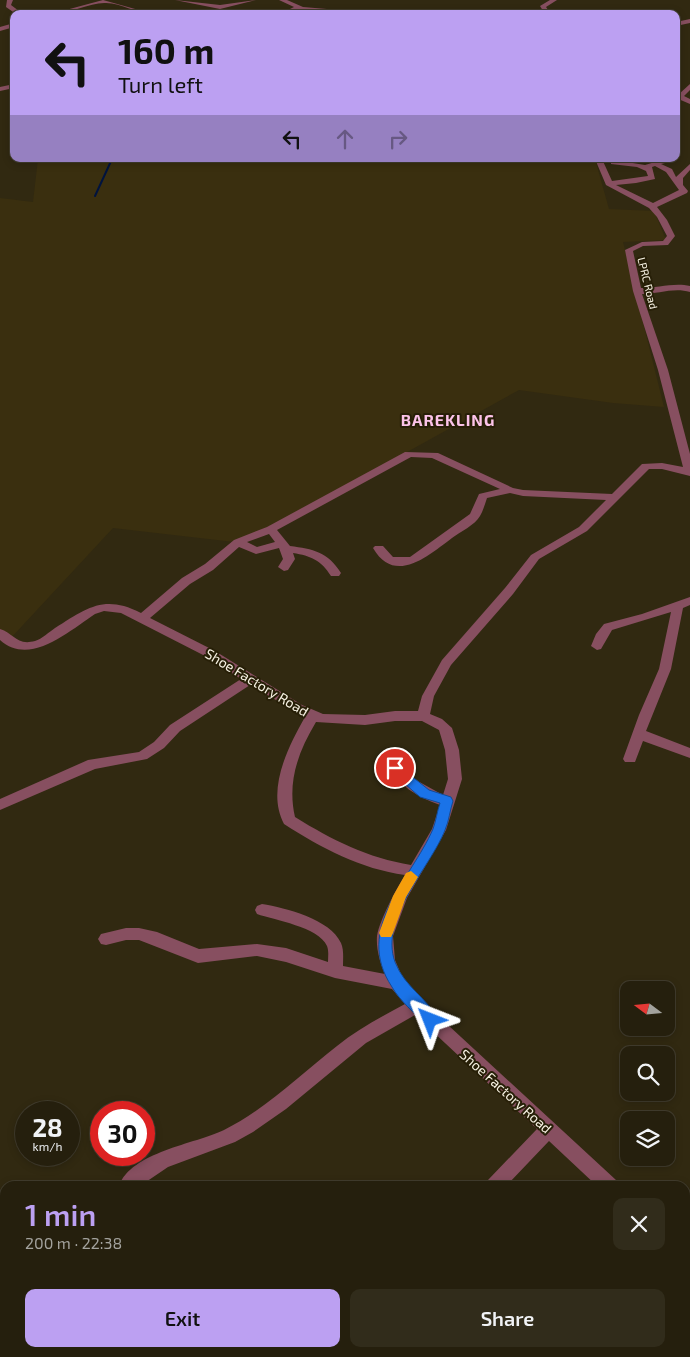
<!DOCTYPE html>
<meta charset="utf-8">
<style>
:root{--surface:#251f0d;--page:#312c1b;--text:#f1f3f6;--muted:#a3a29d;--line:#423d2e;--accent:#bca0f2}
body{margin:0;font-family:"Exo 2",sans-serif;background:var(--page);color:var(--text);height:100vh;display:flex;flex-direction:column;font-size:19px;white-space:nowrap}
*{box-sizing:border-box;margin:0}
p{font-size:16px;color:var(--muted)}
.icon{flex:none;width:28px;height:28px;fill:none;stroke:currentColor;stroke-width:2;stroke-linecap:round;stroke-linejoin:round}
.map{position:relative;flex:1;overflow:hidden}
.panel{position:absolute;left:0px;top:1181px;width:690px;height:176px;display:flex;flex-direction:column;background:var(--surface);border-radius:15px 15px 0 0;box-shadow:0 2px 8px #0003,0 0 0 1px var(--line)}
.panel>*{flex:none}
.hud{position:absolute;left:10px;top:10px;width:670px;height:152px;border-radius:10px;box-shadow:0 2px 8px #0003,0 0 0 1px var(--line);background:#bca0f2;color:#111;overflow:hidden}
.needle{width:32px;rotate:286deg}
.controls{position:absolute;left:620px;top:981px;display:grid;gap:10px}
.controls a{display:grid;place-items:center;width:55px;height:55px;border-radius:10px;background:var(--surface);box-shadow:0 2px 8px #0003,0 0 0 1px var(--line);font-size:25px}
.speed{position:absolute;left:15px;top:1101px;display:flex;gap:10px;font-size:25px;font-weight:700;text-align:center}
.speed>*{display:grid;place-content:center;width:65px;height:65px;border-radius:50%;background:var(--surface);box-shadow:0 2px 8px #0003,0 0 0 1px var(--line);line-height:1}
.speed small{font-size:12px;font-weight:400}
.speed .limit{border:8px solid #d22;background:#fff;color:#111}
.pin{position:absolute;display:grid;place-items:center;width:42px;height:42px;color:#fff;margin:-21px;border:2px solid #fff;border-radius:50%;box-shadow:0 1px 5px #0007}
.me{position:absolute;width:55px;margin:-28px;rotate:315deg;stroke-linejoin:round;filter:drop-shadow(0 0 4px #0008)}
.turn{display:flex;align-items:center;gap:18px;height:105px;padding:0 25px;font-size:22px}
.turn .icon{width:65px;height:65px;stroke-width:2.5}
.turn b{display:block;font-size:35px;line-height:42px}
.lanes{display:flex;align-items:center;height:48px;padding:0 25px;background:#0003;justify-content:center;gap:25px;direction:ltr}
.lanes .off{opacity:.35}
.round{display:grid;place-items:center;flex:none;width:52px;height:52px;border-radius:10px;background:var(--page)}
.overview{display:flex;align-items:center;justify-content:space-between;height:85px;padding:0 25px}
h1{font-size:30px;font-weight:600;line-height:38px;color:var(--accent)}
.action{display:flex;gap:10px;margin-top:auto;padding:10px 25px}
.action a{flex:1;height:58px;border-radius:10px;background:var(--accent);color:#111;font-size:20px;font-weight:600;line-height:58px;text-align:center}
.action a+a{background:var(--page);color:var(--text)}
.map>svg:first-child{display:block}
.built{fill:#3a2f0f}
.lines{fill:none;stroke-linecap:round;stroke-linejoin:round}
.stream{stroke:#00133e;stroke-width:2}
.minor{fill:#874f60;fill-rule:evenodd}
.route{fill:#1a73e8;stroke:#114b97}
.slow{fill:#f59e0b}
.labels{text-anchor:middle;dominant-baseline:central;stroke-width:4;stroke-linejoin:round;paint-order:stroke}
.far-street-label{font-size:11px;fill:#f7f2e3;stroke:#271f07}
.street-label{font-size:14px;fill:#f7f2e3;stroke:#271f07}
.far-district-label{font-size:16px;font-weight:bold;letter-spacing:1px;fill:#fcc3e9;stroke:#271f07}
</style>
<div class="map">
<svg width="690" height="1357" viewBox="0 0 690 1357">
<rect width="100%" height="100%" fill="#312911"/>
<!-- built -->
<path class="built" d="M38,159H595L609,209L654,211L666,240L623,242L664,407L613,403L519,390L243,543L113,528L10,639L0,630V198L33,202Z"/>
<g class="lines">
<!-- stream -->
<path class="stream" d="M95,196L112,159"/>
<!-- minor -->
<g class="minor">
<path d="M7,0H13L11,5L23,14H16L6,7Z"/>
<path d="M103,0L153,14C136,14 122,3 106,3C91,2 70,14 51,14Z"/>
<path d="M175,0L220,5L256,0L220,9Z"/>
<path d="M279,0H287L303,7L327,9L293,11L290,9L294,7Z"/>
<path d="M550,0H557L546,7L551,14H545L540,6Z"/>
<path d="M690,19V23L676,26V22Z"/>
<path d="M14,23V27L0,31V27Z"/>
<path d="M14,84V88L0,91V87Z"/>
<path d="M690,84V90L684,96L690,99V104L676,98V93L679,94Z"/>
<path d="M595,159H602L612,181L648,176L646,171L637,167L611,164V160H614L645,165L665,159V163L661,164L672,169L676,177L690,164V170L683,178V185L688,191L687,193L657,207L667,220L675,236L668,245L643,246L633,251L641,288C657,288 675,282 690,286V292C674,287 658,294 642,294L668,370L690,454V476L662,469H649L587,531L539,559L513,594L451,665L434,696L430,714L442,719L452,728L459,750L462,779L446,830L407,898L393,936L395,960L403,979L422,1001L616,1180L619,1186H597L549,1141L506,1186H485L488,1180L537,1129L415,1015L366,1043L286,1109L253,1132L235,1142L168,1167L140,1186H119C131,1152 195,1144 224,1130C266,1109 300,1075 337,1046C358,1029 381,1017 405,1004L392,989L335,978L286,962L257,956L198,963L139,940H126L106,945L101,944L98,939L101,934L126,928H139L157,932L199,949L257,944L286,948L328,962C328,957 329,951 327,946C319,927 274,920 257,914L255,910L257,906L262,904C286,908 330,919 341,943C344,950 343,958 343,966L385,974C380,963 376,949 377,936C380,919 396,890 405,875C361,869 321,848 284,824C266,790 288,747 305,717L250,685L180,731L164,748L147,759L95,769L0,810V799L88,760L139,752L154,742L170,725L241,679L207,657L121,613L104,611L95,614C69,631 30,667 0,640V629C14,633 16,646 35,641C42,639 49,632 55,628C87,608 104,594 141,613L182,578L205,564L234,540L267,527L405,452L438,453L513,488L523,490L612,494L642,464L662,463L683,467L658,370L633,291L625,250L642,242L663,241L667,236L657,217L649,208L606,185ZM655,166L666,172L679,190L653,203L616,185L636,183L655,179L652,167ZM411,457L432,458L500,489L479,494L470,514L410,557H393L383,546H375L373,548C395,586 429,555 452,538C460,532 475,525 480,516C483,511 485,504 487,498L510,493L523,496L606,500L579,527L531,555L505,588L442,660L422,696L418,711H395L365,715L323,714L302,705L215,651L150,618L190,584L213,570L239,547L256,554L279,548L283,559L278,567L284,571L288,570L295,559L293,553C311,556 321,560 331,576H339L341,573C328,552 313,549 290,546L277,530ZM269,534L275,542L257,547L247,542ZM395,721H422L439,730L445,750L448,779L443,795L414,779L398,760H388L386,764C398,785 417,797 440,805L432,829L411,865C368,858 332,840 295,817C287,782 298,752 316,722L365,725Z"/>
<path d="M690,597V605L683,608L671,669L646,731L690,748V758L643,741L635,762H625L623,759L639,715L659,669L671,612L612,630L601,649L597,650L591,646L596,634L604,624L642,614Z"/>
<path d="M685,1246L690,1248V1269L685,1267Z"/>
<path d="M5,1338V1352H13L10,1357H0V1340Z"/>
<path d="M327,1352H348L346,1357H325Z"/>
<path d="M614,1352H637L639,1357H616Z"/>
</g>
</g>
<!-- route -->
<path class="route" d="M395,763L429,790L451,797L453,801C450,810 449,821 445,830C430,868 379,918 395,962C405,988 428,998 438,1020L436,1025L430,1026L425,1025C415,1013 400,1001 392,987C353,928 411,880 433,829C436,821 437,812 440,803L420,797L390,771L389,768L390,764Z"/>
<!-- slow -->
<path class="slow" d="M411,871L418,877L406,897L393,933L391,937H381L379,933L393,896L406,873Z"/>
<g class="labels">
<!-- far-street labels -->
<g class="far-street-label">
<text transform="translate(648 283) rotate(76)">LPRC Road</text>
</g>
<!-- street labels -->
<g class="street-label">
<text transform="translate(257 682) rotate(31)">Shoe Factory Road</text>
<text transform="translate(506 1091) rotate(42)">Shoe Factory Road</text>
</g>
<!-- far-district labels -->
<g class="far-district-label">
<text x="448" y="419">BAREKLING</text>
</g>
</g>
</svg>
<div class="controls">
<a><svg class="needle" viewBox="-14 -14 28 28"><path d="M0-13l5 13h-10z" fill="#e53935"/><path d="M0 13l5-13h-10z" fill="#a3a29d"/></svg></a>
<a><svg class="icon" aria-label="search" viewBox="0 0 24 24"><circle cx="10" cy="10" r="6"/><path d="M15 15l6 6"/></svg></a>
<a><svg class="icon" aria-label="layers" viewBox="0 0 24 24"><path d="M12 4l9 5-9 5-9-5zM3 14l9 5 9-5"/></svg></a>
</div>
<div class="speed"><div>28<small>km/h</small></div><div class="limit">30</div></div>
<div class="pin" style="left:395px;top:768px;background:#d93025"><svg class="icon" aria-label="arrive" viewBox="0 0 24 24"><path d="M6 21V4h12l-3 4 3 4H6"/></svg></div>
<svg class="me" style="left:430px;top:1020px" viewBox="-20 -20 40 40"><path d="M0-17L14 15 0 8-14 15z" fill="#1a73e8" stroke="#fff" stroke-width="4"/></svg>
<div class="hud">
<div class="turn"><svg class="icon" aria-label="left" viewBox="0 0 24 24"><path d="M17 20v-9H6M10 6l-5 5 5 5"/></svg><div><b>160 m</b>Turn left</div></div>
<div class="lanes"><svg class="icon" aria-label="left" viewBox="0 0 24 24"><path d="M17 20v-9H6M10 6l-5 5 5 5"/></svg><svg class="icon off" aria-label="ahead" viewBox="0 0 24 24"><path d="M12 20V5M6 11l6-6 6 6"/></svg><svg class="icon off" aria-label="right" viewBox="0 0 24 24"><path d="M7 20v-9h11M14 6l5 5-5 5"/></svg></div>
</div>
<section class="panel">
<div class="overview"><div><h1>1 min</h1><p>200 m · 22:38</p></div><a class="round"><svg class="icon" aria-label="close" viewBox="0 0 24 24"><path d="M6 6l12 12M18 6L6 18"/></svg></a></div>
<div class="action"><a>Exit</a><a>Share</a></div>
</section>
</div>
